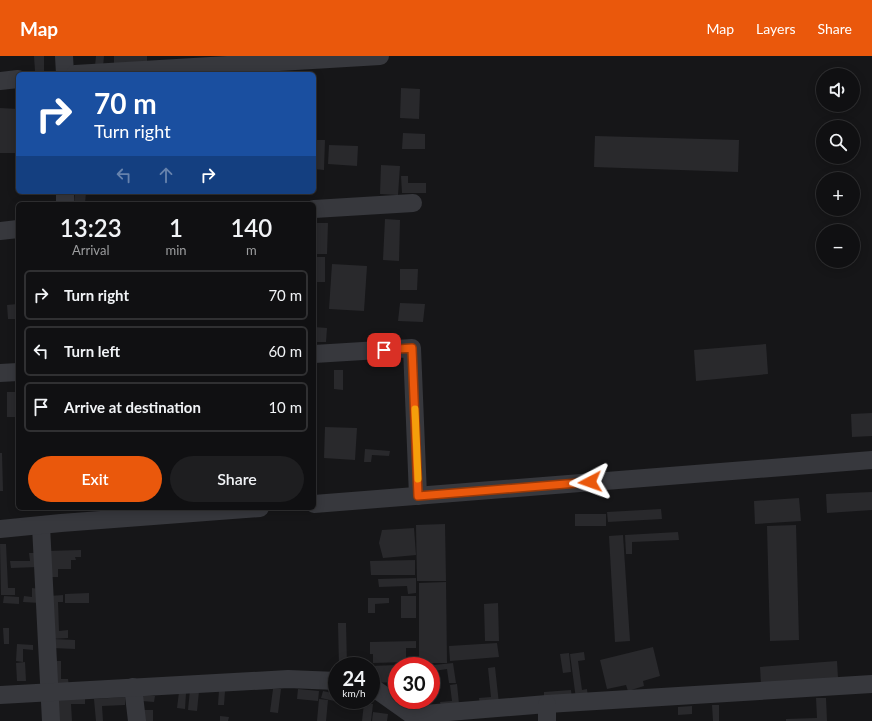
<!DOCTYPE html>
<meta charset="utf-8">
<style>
:root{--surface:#101012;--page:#1e1e20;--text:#f1f3f6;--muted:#9c9d9f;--line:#303032;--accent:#ea580c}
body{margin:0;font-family:Lato,sans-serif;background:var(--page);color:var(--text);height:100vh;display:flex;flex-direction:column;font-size:15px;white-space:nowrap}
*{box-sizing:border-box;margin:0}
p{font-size:13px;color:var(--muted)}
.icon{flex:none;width:22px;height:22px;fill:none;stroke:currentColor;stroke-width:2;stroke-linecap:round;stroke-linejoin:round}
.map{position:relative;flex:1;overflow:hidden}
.side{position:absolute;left:16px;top:146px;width:300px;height:308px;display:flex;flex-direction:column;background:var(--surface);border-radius:6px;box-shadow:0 2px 10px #0003,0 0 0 1px var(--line)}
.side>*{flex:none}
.banner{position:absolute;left:16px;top:16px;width:300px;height:122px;border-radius:6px;box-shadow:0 2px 10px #0003,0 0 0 1px var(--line);background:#1a4fa0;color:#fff;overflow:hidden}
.fabs{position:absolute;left:816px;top:12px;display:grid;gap:8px}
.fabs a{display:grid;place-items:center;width:44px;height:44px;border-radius:50%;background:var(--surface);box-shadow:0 2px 10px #0003,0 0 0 1px var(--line);font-size:20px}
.speed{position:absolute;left:328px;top:601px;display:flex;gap:8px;font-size:20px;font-weight:700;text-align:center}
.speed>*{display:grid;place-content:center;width:52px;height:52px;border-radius:50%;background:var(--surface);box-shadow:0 2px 10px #0003,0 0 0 1px var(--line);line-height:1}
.speed small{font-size:10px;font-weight:400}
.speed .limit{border:6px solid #d22;background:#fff;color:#111}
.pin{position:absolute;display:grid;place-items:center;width:34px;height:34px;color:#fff;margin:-17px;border-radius:8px;box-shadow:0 2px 6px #0006}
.me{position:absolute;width:44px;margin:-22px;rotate:266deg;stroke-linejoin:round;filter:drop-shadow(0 0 3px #0008)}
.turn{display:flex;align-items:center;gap:14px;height:84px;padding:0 12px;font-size:18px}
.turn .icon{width:52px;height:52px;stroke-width:2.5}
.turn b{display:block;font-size:28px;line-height:34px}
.lanes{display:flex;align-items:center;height:38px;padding:0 12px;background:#0003;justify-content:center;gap:20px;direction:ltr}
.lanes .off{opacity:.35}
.eta{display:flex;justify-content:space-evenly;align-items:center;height:68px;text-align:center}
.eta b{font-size:24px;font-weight:600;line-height:28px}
.primary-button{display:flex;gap:8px;margin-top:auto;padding:8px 12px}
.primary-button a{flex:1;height:46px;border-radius:24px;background:var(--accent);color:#fff;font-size:16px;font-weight:600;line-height:46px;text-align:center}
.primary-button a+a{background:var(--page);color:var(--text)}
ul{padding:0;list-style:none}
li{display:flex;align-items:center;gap:12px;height:50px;margin:0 8px 6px;padding:0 4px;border:2px solid var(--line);border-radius:6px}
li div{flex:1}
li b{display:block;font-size:15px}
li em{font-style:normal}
header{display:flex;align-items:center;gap:24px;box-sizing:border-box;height:56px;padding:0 20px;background:var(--accent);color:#fff}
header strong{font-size:19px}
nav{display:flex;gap:22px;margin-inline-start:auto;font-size:14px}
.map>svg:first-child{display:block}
.building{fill:#29292c}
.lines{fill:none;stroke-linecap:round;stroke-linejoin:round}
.minor{stroke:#37383d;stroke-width:18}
.route-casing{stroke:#983908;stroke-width:10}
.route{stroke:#ea580c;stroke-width:7}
.slow{stroke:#f59e0b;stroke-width:7}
</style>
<header>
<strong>Map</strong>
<nav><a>Map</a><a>Layers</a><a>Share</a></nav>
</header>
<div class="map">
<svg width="872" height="665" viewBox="0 0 872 665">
<rect width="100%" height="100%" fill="#161618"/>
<!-- building -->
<g class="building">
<path d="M34,0H44V15H35Z"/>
<path d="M96,0H104L103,11L95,10Z"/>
<path d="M114,0H147V12L114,11Z"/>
<path d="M314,21L317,22V36H314Z"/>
<path d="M401,32L420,33L419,63L400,62Z"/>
<path d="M0,52L18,53V97H0Z"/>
<path d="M403,77L425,78V93H402Z"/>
<path d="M595,80L739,84L738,116L594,111Z"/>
<path d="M314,84H325L324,114L314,113Z"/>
<path d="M329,89L358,90L357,110L328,108Z"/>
<path d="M381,109L400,110L398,139L380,138Z"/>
<path d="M401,120H408V127H426V137H402Z"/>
<path d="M75,136H86L85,148H74Z"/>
<path d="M385,163L400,164L399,205L383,204Z"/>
<path d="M314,167H328L327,198H314Z"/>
<rect x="314" y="201" width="11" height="25"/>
<path d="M332,208L367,210L364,255L329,253Z"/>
<path d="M400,213H418L417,234H400Z"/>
<path d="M400,247L425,248L423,266L398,265Z"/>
<path d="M18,248V254H16L17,263H8L7,249Z"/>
<path d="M314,271L327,272L326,286H314Z"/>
<path d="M766,288L768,318L696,325L694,294Z"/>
<path d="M334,314H343V334L334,333Z"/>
<path d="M7,336H18V344H15V361H7Z"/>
<path d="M872,357V380L852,381L851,358Z"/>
<path d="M325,371L357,372L355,404L324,402Z"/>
<path d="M365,393L390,395L389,400L372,399L371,406H364Z"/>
<path d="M0,397H2L3,435H0Z"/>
<path d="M872,436V454L827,457L826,438Z"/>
<path d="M799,442L801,465L755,468L754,445Z"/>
<path d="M661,453L662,463L608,466L607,456Z"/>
<rect x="575" y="458" width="31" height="12"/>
<path d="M445,468L446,525H417L416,469Z"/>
<path d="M796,469L799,584L770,585L767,470Z"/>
<path d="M414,472L416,499L383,502L379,487L382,474Z"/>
<path d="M678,476L679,484L632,486V498H626L625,479Z"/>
<path d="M623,479L630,585L615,586L609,480Z"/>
<path d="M0,488H6L8,532H15V539H1Z"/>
<path d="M81,494V501H75L76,504H71V513H58V521H48L47,495Z"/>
<path d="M29,497H38V511L11,512L10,505H30Z"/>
<path d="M415,504V519H371L370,505Z"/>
<path d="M416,522V537L408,538L407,530L379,531L378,523Z"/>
<path d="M446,526L447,607H419V527Z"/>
<path d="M32,532L40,533V547L23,546L24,540L32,541Z"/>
<path d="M89,537V547H65V538Z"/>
<path d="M63,539V546H58L59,575L68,574V582L50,583L49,540Z"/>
<path d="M4,540L19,541V548L3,547Z"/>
<rect x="401" y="540" width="15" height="22"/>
<path d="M368,542H389V547L375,548V557H368Z"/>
<path d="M498,547L499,585H485L484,548Z"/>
<path d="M338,567H346L347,610H339Z"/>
<path d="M3,572H9V588H4Z"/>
<path d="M53,583L75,584V593L53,592Z"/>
<path d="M416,585V592H406V606L373,607V598H370V586Z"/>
<path d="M497,587L499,601L450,605L449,590Z"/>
<path d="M17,588L33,589V594L23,593V606L16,605Z"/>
<path d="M653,591L660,620L643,625L644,630L628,635L626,629L607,633L600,604Z"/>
<path d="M584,596L585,604L578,605L582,634L587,633L588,642L576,643L570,598Z"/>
<path d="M569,597L571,616L563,617L560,598Z"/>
<path d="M54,605H61V623H68L69,630L55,631Z"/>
<path d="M837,605L838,622L761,628L760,611Z"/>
<path d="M25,606L26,625H17L16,607Z"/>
<path d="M453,607L456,627H449L447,613L434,615V609Z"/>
<path d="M397,609V626L371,627V610Z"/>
<path d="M495,611L499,648L480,650L479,642L491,641L488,612Z"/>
<path d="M457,628L459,648L441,650L440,646L452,645L450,629Z"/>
<path d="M273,633H281L278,657L270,656Z"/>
<path d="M298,633L319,635L318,645L297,643Z"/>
<path d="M190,634L199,635L197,655L188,654Z"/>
<path d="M219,634L225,635L224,649H218Z"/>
<path d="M571,634L572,643L544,645V636Z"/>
<path d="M323,635L337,638V644H349L348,648L321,642Z"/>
<path d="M179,636L186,637L185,653L177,652Z"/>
<path d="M142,639L155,640L154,646L142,645Z"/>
<path d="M125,641V649L102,650L103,665H96L94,643Z"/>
<path d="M85,642V648H71L72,665H55L54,643Z"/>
<path d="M816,642H826L827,665H786V663L817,662Z"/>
<path d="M319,643L328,644L326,665H317Z"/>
<path d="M416,644H428L429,651L417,652Z"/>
<path d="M364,647L373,648L371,665H362Z"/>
<path d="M712,649H719V665H713Z"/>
<path d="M692,650V658L678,659V651Z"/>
<rect x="143" y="654" width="10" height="11"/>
<path d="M373,656L388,658L387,665H372Z"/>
<path d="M220,660L229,661L228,665H220Z"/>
</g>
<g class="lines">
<!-- minor -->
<g class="minor">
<path d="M64,0L65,18"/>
<path d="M75,18L380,0"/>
<path d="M0,25L18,23"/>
<path d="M65,148V136"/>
<path d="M314,153L413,147"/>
<path d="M0,175L18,173"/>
<path d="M314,298L412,292L418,440"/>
<path d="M0,317L18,316"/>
<path d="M314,448L872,404"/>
<path d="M41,470L51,665"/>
<path d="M0,473L61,467L260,452"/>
<path d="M371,630L412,659L547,648L872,628"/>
<path d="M133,631L137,665"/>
<path d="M0,639L288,623L337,625"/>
<path d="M547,665V648"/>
</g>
</g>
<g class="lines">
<defs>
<path id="route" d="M384,294L412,292L418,440L590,426"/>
</defs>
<!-- route casing -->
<use href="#route" class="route-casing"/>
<!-- route -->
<use href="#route" class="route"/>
<!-- slow -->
<path class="slow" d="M415,353L418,423"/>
</g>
</svg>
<div class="fabs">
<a><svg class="icon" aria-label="sound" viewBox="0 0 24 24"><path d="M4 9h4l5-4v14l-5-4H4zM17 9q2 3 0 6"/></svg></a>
<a><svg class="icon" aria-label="search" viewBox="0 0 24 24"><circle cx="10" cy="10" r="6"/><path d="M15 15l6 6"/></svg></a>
<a>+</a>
<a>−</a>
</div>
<div class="speed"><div>24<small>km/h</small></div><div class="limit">30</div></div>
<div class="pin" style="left:384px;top:294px;background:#d93025"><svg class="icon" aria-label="arrive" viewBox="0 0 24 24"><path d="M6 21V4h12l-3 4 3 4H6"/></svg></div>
<svg class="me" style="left:590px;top:426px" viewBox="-20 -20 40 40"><path d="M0-17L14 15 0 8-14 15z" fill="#ea580c" stroke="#fff" stroke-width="4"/></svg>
<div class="banner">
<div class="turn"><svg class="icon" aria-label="right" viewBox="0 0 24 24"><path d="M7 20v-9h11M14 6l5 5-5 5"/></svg><div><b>70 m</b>Turn right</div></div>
<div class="lanes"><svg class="icon off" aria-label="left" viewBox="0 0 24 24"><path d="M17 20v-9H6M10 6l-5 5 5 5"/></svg><svg class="icon off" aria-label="ahead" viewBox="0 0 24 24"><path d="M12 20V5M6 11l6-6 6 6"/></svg><svg class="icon" aria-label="right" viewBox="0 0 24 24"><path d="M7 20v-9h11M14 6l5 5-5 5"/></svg></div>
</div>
<section class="side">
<div class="eta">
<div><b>13:23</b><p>Arrival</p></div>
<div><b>1</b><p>min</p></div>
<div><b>140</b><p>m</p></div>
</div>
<ul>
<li><svg class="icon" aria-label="right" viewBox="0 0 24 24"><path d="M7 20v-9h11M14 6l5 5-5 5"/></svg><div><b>Turn right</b></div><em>70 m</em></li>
<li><svg class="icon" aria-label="left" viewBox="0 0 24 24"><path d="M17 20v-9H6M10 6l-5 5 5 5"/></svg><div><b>Turn left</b></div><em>60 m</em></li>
<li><svg class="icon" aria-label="arrive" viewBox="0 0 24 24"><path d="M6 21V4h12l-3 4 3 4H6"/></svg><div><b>Arrive at destination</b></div><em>10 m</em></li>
</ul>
<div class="primary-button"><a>Exit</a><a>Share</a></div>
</section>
</div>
